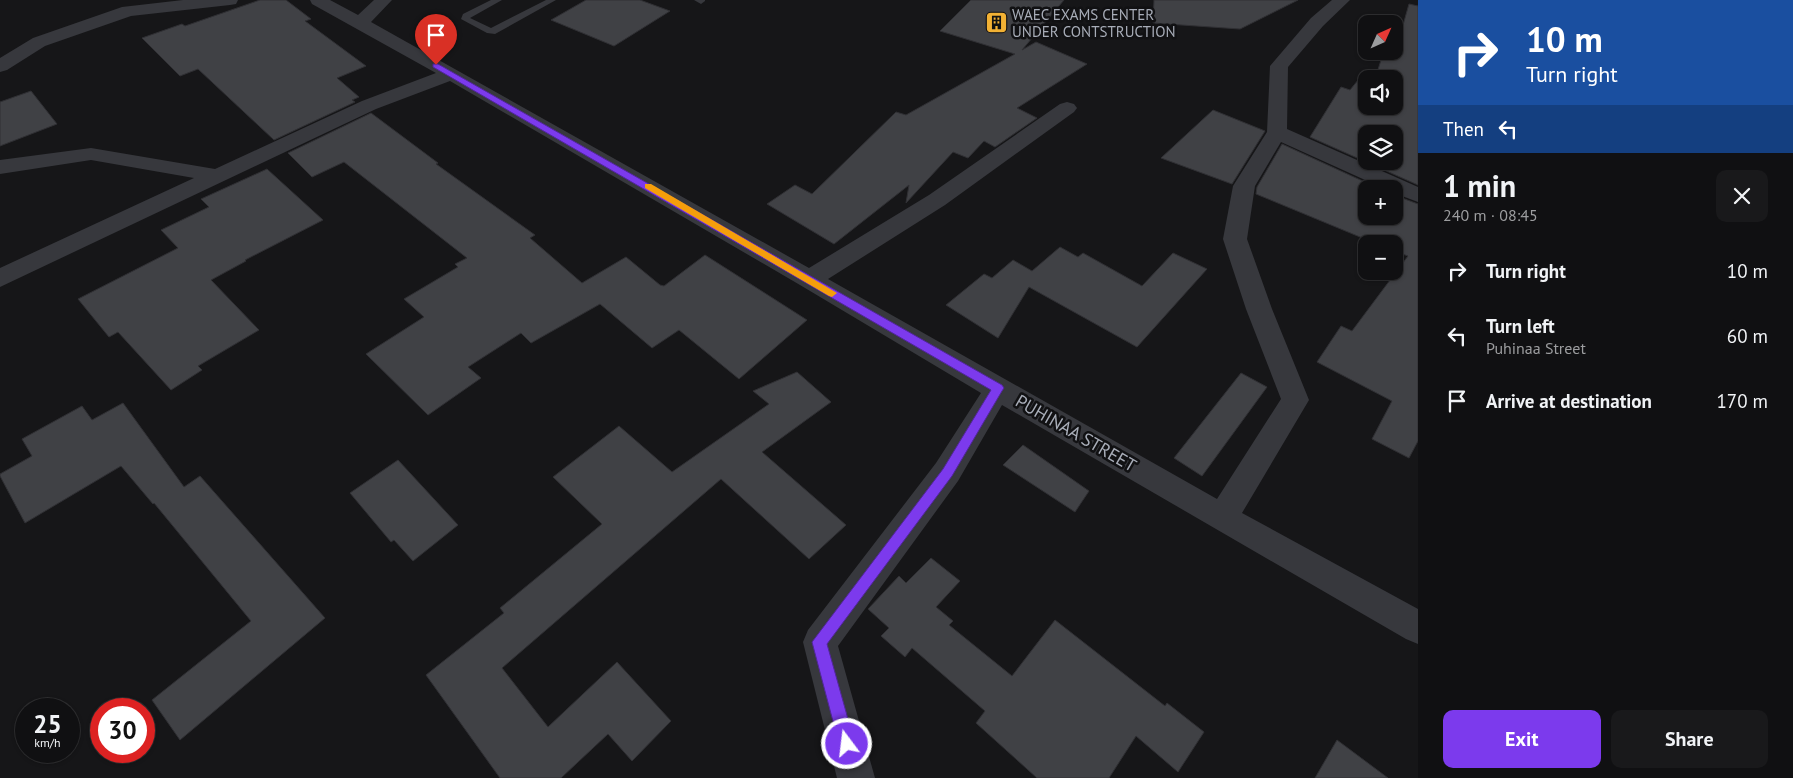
<!DOCTYPE html>
<meta charset="utf-8">
<style>
:root{--surface:#101012;--page:#19191b;--text:#f1f3f6;--muted:#9c9d9f;--line:#303032;--accent:#7c3aed}
body{margin:0;font-family:"PT Sans",sans-serif;background:var(--page);color:var(--text);height:100vh;display:flex;flex-direction:column;font-size:19px;white-space:nowrap}
*{box-sizing:border-box;margin:0}
p{font-size:16px;color:var(--muted)}
.icon{flex:none;width:28px;height:28px;fill:none;stroke:currentColor;stroke-width:2;stroke-linecap:round;stroke-linejoin:round}
.map{position:relative;flex:1;overflow:hidden}
.panel{display:flex;flex-direction:column;background:var(--surface);width:375px}
.panel>*{flex:none}
.hud{background:#1a4fa0;color:#fff;overflow:hidden}
.needle{width:32px;rotate:45deg}
.fabs{position:absolute;left:1358px;top:15px;display:grid;gap:10px}
.fabs a{display:grid;place-items:center;width:45px;height:45px;border-radius:10px;background:var(--surface);box-shadow:0 1px 4px #0004,0 0 0 1px var(--line);font-size:25px}
.speed{position:absolute;left:15px;top:698px;display:flex;gap:10px;font-size:25px;font-weight:700;text-align:center}
.speed>*{display:grid;place-content:center;width:65px;height:65px;border-radius:50%;background:var(--surface);box-shadow:0 1px 4px #0004,0 0 0 1px var(--line);line-height:1}
.speed small{font-size:12px;font-weight:400}
.speed .limit{border:8px solid #d22;background:#fff;color:#111}
.pin{position:absolute;display:grid;place-items:center;width:42px;height:42px;color:#fff;margin:-51px -21px;border-radius:50% 50% 50% 0;rotate:-45deg;box-shadow:0 0 5px #0007}
.pin .icon{rotate:45deg}
.me{position:absolute;width:55px;margin:-28px;rotate:345deg;stroke-linejoin:round;filter:drop-shadow(0 0 4px #0008)}
.turn{display:flex;align-items:center;gap:18px;height:105px;padding:0 25px;font-size:22px}
.turn .icon{width:65px;height:65px;stroke-width:2.5}
.turn b{display:block;font-size:35px;line-height:42px}
.then{display:flex;align-items:center;height:48px;padding:0 25px;background:#0003;gap:10px;font-size:19px}
.round{display:grid;place-items:center;flex:none;width:52px;height:52px;border-radius:10px;background:var(--page)}
.head{display:flex;align-items:center;justify-content:space-between;height:85px;padding:0 25px}
h1{font-size:30px;font-weight:800;line-height:38px}
.primary-button{display:flex;gap:10px;margin-top:auto;padding:10px 25px}
.primary-button a{flex:1;height:58px;border-radius:10px;background:var(--accent);color:#fff;font-size:20px;font-weight:800;line-height:58px;text-align:center}
.primary-button a+a{background:var(--page);color:var(--text)}
ul{padding:0;list-style:none}
li{display:flex;align-items:center;gap:15px;height:65px;padding:0 25px}
li div{flex:1}
li b{display:block;font-size:19px}
li em{font-style:normal}
main{display:flex;flex:1;min-height:0}
.map>svg:first-child{display:block}
.building{fill:#404145;stroke:#303034;fill-rule:evenodd}
.lines{fill:none;stroke-linecap:round;stroke-linejoin:round}
.service{fill:#37383d;fill-rule:evenodd}
.minor{fill:#37383d;fill-rule:evenodd}
.route{fill:#7c3aed;stroke:#51269a}
.slow{fill:#f59e0b}
.labels{text-anchor:middle;dominant-baseline:central;stroke-width:5;stroke-linejoin:round;paint-order:stroke}
.far-poi-label{font-size:15px;fill:#a8adb8;stroke:#111113;text-anchor:start}
.street-label{font-size:18px;fill:#a8adb8;stroke:#111113}
</style>
<main>
<div class="map">
<svg width="1418" height="778" viewBox="0 0 1418 778">
<rect width="100%" height="100%" fill="#161618"/>
<!-- building -->
<g class="building">
<path d="M260,0H286L311,19L305,21L366,66L337,78L359,97L352,100L355,102L274,140L198,69L180,76L142,38L182,24L185,26Z"/>
<path d="M586,0H640L670,11L614,46L551,20Z"/>
<path d="M971,0H1064L1022,50L1036,42L1087,64L1017,108L1037,118L995,147L984,141L968,158L953,152L906,203L909,185L834,244L767,204L795,185L812,194L896,112L906,115L1015,54L940,31Z"/>
<path d="M1154,0H1298L1240,29L1153,23Z"/>
<path d="M1409,4L1418,6V185L1310,137L1341,87L1350,90L1363,74L1375,79L1383,54L1394,57ZM1366,79H1394V106H1366ZM1366,134H1394V161H1366Z"/>
<path d="M31,91L57,124L0,146V102Z"/>
<path d="M1213,110L1265,131L1232,184L1161,158Z"/>
<path d="M371,113L438,163L436,164L535,235L530,238L582,283L626,257L660,285L664,286L705,255L807,320L739,379L679,330L652,348L600,304L531,343L521,333L468,367L481,378L428,415L366,354L424,317L404,299L458,267L455,264L467,258L344,162L312,177L288,153Z"/>
<path d="M1282,144L1380,189H1366V216H1394V195L1418,204V441L1409,458L1372,439L1392,401L1317,362L1341,326L1352,331L1408,256L1394,251V244H1377L1256,194L1257,187Z"/>
<path d="M267,169L323,220L245,260L246,261L211,280L259,330L198,366L202,370L171,390L118,332L109,337L78,299L178,248L161,230L209,207L201,199Z"/>
<path d="M1060,247L1078,257L1083,253L1142,286L1173,253L1207,269L1137,347L1029,287L998,338L946,305L984,274L992,278L1013,260L1032,271Z"/>
<path d="M797,372L831,402L762,452L846,525L809,559L721,479L502,668L548,727L617,662L671,721L632,761L608,734L561,778H500L426,675L504,613L500,608L602,524L553,477L619,426L672,472L769,404L753,391Z"/>
<path d="M1241,373L1267,387L1202,476L1174,458Z"/>
<path d="M123,403L184,487L200,476L325,618L180,740L152,700L251,621L154,503L153,504L121,466L25,523L0,476V474L32,456L22,439L82,406L92,420Z"/>
<path d="M1023,445L1089,491L1075,512L1003,465Z"/>
<path d="M398,460L458,525L413,561L394,540L391,542L350,493Z"/>
<path d="M931,558L960,581L936,607L953,621L949,625L1012,676L1055,620L1165,706L1167,703L1204,732L1178,772L1136,736L1109,778H1037L976,723L985,711L912,648L905,657L881,636L889,628L868,609L899,576L906,583Z"/>
<path d="M1337,740L1388,778H1315Z"/>
</g>
<g class="lines">
<!-- service -->
<g class="service">
<path d="M491,0H502L470,18L491,28L546,0H556L495,34L487,33L461,19L463,14Z"/>
<path d="M694,0H705V1L701,4Z"/>
</g>
<!-- minor -->
<g class="minor">
<path d="M183,0H238L236,4L230,5L131,16L45,46L7,70L0,72V58L33,38L122,7Z"/>
<path d="M310,0H330L358,15L374,0H392L371,22L809,268L929,195L1060,104L1067,102L1074,104L1077,108L1074,112L945,205L828,279L1217,499L1281,399L1246,309L1223,239L1233,186L1267,132L1270,66L1311,18L1332,0H1350L1323,26L1288,67L1287,129L1418,187V202L1394,193V189H1385L1281,142L1255,186L1247,239L1272,309L1309,400L1242,513L1418,609V644L1406,639L1002,405L958,481L838,646L875,778H837L803,642L808,630L936,463L981,393L800,285L450,81L376,109L0,287V268L194,178L91,160L0,174V160L91,148L215,169L362,101L436,73L312,4Z"/>
</g>
</g>
<!-- route -->
<path class="route" d="M433,64H438L1002,385L1004,388L1002,391L952,476L827,644L855,744L852,750L847,752L841,750L839,744L812,642L943,469L991,390L433,67Z"/>
<!-- slow -->
<path class="slow" d="M645,184H651L837,293L832,297L829,296L645,188Z"/>
<!-- icons -->
<defs>
<symbol id="building-square" viewBox="-11 -11 22 22"><rect x="-9" y="-9" width="18" height="18" rx="4" fill="#f2b134" stroke="#111113"/><path d="M-4-6H4V6H1V3H-1V6H-4ZM-2.5-4.3h1.7v1.8h-1.7ZM.8-4.3h1.7v1.8H.8ZM-2.5-1h1.7V.8h-1.7ZM.8-1h1.7V.8H.8Z" fill="#111"/></symbol>
</defs>
<g fill-rule="evenodd">
<use href="#building-square" x="984" y="10" width="25" height="25"/>
</g>
<g class="labels">
<!-- far-poi labels -->
<g class="far-poi-label">
<text x="1012" y="14">WAEC EXAMS CENTER<tspan x="1012" dy="17">UNDER CONTSTRUCTION</tspan></text>
</g>
<!-- street labels -->
<g class="street-label">
<text transform="translate(1076 433) rotate(30)">PUHINAA STREET</text>
</g>
</g>
</svg>
<div class="fabs">
<a><svg class="needle" viewBox="-14 -14 28 28"><path d="M0-13l5 13h-10z" fill="#e53935"/><path d="M0 13l5-13h-10z" fill="#9c9d9f"/></svg></a>
<a><svg class="icon" aria-label="sound" viewBox="0 0 24 24"><path d="M4 9h4l5-4v14l-5-4H4zM17 9q2 3 0 6"/></svg></a>
<a><svg class="icon" aria-label="layers" viewBox="0 0 24 24"><path d="M12 4l9 5-9 5-9-5zM3 14l9 5 9-5"/></svg></a>
<a>+</a>
<a>−</a>
</div>
<div class="speed"><div>25<small>km/h</small></div><div class="limit">30</div></div>
<div class="pin" style="left:436px;top:65px;background:#d93025"><svg class="icon" aria-label="arrive" viewBox="0 0 24 24"><path d="M6 21V4h12l-3 4 3 4H6"/></svg></div>
<svg class="me" style="left:847px;top:744px" viewBox="-20 -20 40 40"><circle r="17" fill="#7c3aed" stroke="#fff" stroke-width="3"/><path d="M0-11L8 9 0 5-8 9z" fill="#fff"/></svg>
</div>
<section class="panel">
<div class="hud">
<div class="turn"><svg class="icon" aria-label="right" viewBox="0 0 24 24"><path d="M7 20v-9h11M14 6l5 5-5 5"/></svg><div><b>10 m</b>Turn right</div></div>
<div class="then">Then<svg class="icon" aria-label="left" viewBox="0 0 24 24"><path d="M17 20v-9H6M10 6l-5 5 5 5"/></svg></div>
</div>
<div class="head"><div><h1>1 min</h1><p>240 m · 08:45</p></div><a class="round"><svg class="icon" aria-label="close" viewBox="0 0 24 24"><path d="M6 6l12 12M18 6L6 18"/></svg></a></div>
<ul>
<li><svg class="icon" aria-label="right" viewBox="0 0 24 24"><path d="M7 20v-9h11M14 6l5 5-5 5"/></svg><div><b>Turn right</b></div><em>10 m</em></li>
<li><svg class="icon" aria-label="left" viewBox="0 0 24 24"><path d="M17 20v-9H6M10 6l-5 5 5 5"/></svg><div><b>Turn left</b><p>Puhinaa Street</p></div><em>60 m</em></li>
<li><svg class="icon" aria-label="arrive" viewBox="0 0 24 24"><path d="M6 21V4h12l-3 4 3 4H6"/></svg><div><b>Arrive at destination</b></div><em>170 m</em></li>
</ul>
<div class="primary-button"><a>Exit</a><a>Share</a></div>
</section>
</main>
